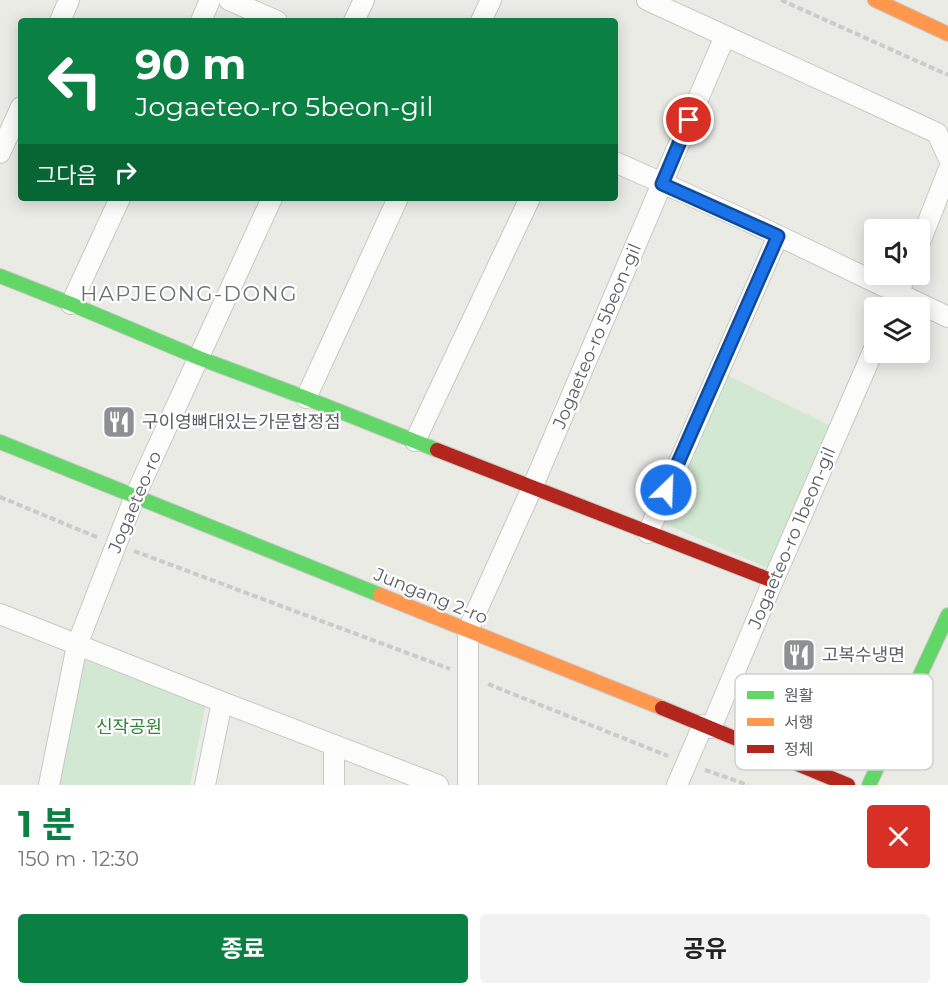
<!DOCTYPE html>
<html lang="ko">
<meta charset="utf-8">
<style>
:root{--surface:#fff;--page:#f2f2f2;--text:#222;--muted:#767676;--accent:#0b8043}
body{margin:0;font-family:Montserrat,"Noto Sans KR",sans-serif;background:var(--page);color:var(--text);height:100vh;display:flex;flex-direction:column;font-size:22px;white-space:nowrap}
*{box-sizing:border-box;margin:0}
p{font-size:20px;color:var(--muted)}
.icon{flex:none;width:33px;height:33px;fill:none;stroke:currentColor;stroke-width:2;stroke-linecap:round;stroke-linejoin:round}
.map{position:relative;height:785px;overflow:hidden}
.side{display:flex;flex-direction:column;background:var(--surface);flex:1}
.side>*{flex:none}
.top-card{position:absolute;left:18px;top:18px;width:600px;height:183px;border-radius:6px;box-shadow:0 3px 15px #0003;background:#0b8043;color:#fff;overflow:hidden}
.buttons{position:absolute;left:864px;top:219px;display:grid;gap:12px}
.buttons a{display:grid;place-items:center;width:66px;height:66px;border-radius:6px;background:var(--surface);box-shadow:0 3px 15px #0003;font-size:30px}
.pin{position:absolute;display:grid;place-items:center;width:51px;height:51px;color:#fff;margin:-26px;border:3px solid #fff;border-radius:50%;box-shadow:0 2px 6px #0007}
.me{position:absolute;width:66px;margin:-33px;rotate:24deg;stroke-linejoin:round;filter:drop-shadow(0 0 4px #0008)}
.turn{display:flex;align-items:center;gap:21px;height:126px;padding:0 18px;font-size:27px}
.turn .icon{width:78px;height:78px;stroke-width:2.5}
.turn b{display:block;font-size:42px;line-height:51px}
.then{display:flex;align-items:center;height:57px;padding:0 18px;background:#0003;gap:12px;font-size:22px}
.round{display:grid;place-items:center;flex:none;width:63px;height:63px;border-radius:6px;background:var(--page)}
.head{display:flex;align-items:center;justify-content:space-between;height:102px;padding:0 18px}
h1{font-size:36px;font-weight:700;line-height:45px;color:var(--accent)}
.action{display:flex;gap:12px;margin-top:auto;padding:12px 18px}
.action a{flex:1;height:69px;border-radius:6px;background:var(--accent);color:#fff;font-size:24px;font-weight:700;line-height:69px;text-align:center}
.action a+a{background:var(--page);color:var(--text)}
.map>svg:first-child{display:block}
.green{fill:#d2e8d2}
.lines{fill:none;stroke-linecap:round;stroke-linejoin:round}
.street-casing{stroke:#c7c8c6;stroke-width:22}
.fast-casing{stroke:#c8c8c7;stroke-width:16}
.slow-casing{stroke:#c8c8c7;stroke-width:16}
.jam-casing{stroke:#c8c8c7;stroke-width:16}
.path{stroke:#c8ccca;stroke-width:4;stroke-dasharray:6 3;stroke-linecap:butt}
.street{stroke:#fcfcfb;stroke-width:20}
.fast{stroke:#63d668;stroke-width:14}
.slow{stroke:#ff974d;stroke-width:14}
.jam{stroke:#b3261e;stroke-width:14}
.route-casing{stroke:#114b97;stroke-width:15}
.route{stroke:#1a73e8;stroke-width:10}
.labels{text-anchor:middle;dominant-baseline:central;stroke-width:4.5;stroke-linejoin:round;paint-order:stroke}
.street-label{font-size:18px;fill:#5b5e64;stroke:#fff}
.poi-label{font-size:18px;fill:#5b5e64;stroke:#fff;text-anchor:start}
.park-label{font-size:18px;fill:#32833b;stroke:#fff}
.quarter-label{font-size:21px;letter-spacing:1.5px;fill:#6c7076;stroke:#fff}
.key{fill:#fff;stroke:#cecfd0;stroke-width:1.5}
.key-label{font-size:16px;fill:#5b5e64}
</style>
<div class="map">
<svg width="948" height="785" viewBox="0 0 948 785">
<rect width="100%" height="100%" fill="#ebebe6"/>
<!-- green -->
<g class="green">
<path d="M727,375L831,426L770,569L663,523Z"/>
<path d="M83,652L208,692L190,785H60Z"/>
</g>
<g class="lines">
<defs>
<g id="street">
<path d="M229,0L277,21"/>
<path d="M647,0L937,133L948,157"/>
<path d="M60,21L69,0"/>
<path d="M201,21L210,0"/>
<path d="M354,21L364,0"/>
<path d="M481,21L491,0"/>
<path d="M0,153L21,107"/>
<path d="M615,162L754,224L948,317"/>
<path d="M920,242L948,171"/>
<path d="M71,304L120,198"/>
<path d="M893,308L906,274"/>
<path d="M306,398L398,198"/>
<path d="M415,441L530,198"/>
<path d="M648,533L778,236"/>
<path d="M0,614L222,702L438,785"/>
<path d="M711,728L773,581L874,349"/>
<path d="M49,785L77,645L135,496L272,198"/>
<path d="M205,785L222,702"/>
<path d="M334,785V745"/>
<path d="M468,785V630L532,488L725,36"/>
<path d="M677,785L703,725"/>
</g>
<g id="fast">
<path d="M0,276L71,304L199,358L306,398L437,450"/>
<path d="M0,442L380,595"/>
<path d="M869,785L948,615"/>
</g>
<g id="slow">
<path d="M875,0L948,34"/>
<path d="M380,595L662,708"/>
</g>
<g id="jam">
<path d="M437,450L773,581"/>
<path d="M662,708L848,785"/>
</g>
</defs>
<!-- street casing -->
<use href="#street" class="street-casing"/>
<!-- fast casing -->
<use href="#fast" class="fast-casing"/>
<!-- slow casing -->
<use href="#slow" class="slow-casing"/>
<!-- jam casing -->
<use href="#jam" class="jam-casing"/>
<!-- path -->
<g class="path">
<path d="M781,0L948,75"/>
<path d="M0,497L99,538"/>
<path d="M134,551L450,669"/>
<path d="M488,684L668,756"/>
<path d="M705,770L748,785"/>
</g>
<!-- street -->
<use href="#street" class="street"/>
<!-- fast -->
<use href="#fast" class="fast"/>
<!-- slow -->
<use href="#slow" class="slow"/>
<!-- jam -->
<use href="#jam" class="jam"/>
</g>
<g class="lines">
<defs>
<path id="route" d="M666,490L778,236L662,184L689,120"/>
</defs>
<!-- route casing -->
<use href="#route" class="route-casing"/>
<!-- route -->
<use href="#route" class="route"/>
</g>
<!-- icons -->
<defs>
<symbol id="restaurant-square" viewBox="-11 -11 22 22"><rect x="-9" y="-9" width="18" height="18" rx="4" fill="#8d8f92" stroke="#fff"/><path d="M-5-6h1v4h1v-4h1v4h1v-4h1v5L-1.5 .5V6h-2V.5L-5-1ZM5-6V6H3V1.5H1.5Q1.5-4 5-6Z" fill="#fff"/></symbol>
</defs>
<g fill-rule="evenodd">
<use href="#restaurant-square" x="100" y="403" width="38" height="38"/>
<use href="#restaurant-square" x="780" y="636" width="38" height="38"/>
</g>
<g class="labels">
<!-- street labels -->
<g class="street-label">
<text transform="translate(597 336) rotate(-67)">Jogaeteo-ro 5beon-gil</text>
<text transform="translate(135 502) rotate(-67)">Jogaeteo-ro</text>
<text transform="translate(792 538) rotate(-67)">Jogaeteo-ro 1beon-gil</text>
<text transform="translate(431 596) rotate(22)">Jungang 2-ro</text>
</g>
<!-- poi labels -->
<g class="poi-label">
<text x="142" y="422">구이영뼈대있는가문합정점</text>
<text x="822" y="655">고복수냉면</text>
</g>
<!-- park labels -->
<g class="park-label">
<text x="129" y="727">신작공원</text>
</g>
<!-- quarter labels -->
<g class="quarter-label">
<text x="189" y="293">HAPJEONG-DONG</text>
</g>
</g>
<!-- legend -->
<rect x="735" y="674" width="198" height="96" rx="9" class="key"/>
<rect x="747" y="691" width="27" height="8" fill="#63d668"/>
<rect x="747" y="718" width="27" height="8" fill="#ff974d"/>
<rect x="747" y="745" width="27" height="8" fill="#b3261e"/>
<g class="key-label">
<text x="784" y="701">원활</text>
<text x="784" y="728">서행</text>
<text x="784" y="755">정체</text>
</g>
</svg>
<div class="buttons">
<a><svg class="icon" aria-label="sound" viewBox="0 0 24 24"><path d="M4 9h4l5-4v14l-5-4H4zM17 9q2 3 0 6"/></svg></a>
<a><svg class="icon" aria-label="layers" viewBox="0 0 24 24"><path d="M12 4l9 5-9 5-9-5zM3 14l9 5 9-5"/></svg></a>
</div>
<div class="pin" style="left:689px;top:120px;background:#d93025"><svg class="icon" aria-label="arrive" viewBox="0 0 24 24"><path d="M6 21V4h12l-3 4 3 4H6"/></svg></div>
<svg class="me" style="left:666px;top:490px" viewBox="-20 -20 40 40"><circle r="17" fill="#1a73e8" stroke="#fff" stroke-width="3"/><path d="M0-11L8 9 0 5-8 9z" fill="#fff"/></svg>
<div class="top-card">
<div class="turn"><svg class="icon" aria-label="left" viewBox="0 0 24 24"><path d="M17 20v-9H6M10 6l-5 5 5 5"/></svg><div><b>90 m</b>Jogaeteo-ro 5beon-gil</div></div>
<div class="then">그다음<svg class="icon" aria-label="right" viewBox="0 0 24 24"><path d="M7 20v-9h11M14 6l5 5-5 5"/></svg></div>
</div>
</div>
<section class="side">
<div class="head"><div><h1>1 분</h1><p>150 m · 12:30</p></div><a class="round" style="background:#d93025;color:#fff"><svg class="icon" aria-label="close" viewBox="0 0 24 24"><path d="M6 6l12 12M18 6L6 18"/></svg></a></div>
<div class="action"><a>종료</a><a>공유</a></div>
</section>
